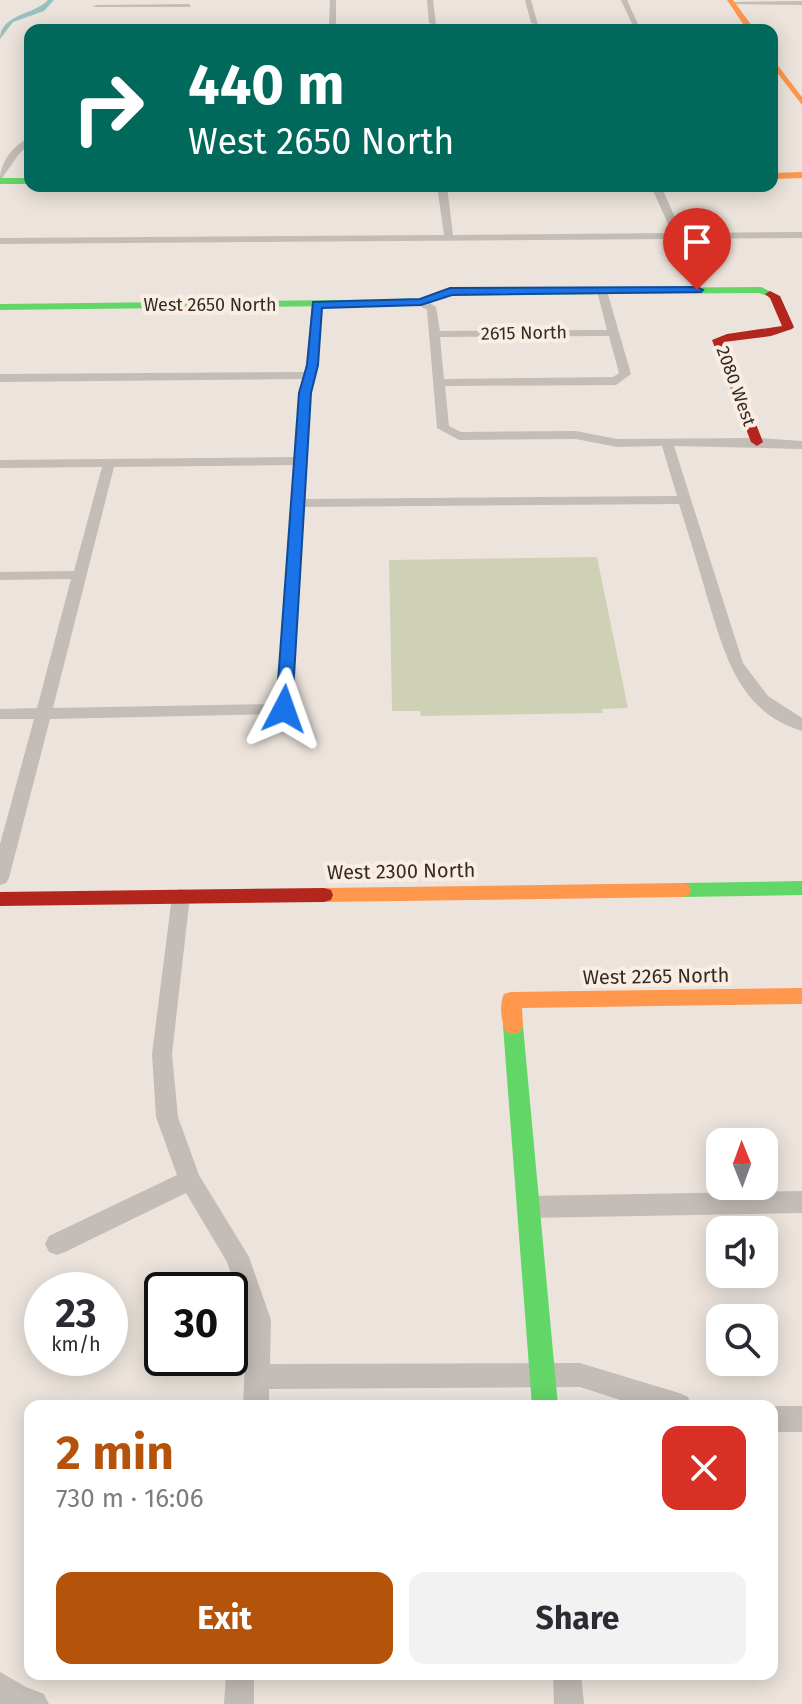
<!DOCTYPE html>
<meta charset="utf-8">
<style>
:root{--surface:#fff;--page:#f2f2f3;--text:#2b2b33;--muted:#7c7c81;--accent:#b45309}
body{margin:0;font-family:"Fira Sans",sans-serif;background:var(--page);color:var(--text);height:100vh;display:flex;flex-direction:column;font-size:30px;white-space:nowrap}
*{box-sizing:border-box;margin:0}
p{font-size:26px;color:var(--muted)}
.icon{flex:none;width:44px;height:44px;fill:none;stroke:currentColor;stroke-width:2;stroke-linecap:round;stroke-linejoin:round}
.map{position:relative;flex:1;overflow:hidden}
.drawer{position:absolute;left:24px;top:1400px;width:754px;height:280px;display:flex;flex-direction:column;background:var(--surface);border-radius:16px;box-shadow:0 4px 20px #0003}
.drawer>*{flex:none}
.hud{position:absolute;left:24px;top:24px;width:754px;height:168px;border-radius:16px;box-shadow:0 4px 20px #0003;background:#00695c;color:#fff;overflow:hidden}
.needle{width:52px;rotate:359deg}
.fabs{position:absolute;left:706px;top:1128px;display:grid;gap:16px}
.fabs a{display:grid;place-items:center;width:72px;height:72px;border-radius:16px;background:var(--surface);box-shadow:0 4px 20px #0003;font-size:40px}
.speed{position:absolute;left:24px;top:1272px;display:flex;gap:16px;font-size:40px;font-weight:700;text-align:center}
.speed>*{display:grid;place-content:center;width:104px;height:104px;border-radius:50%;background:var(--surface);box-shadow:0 4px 20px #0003;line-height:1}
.speed small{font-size:20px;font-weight:400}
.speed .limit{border:4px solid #111;border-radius:12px;background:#fff;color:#111}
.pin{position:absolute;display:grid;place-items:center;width:68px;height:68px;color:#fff;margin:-82px -34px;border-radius:50% 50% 50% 0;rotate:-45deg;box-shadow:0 0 8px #0007}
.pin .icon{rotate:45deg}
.me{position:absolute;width:88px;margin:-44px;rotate:4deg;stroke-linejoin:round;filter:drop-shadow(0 0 6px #0008)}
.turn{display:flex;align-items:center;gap:28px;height:168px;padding:0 32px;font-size:36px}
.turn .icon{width:104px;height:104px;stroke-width:2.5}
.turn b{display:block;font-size:56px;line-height:68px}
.round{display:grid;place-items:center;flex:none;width:84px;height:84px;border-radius:16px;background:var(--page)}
.summary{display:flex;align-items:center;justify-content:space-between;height:136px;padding:0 32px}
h1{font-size:48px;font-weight:700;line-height:60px;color:var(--accent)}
.primary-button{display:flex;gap:16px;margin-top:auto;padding:16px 32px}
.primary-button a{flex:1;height:92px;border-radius:16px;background:var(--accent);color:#fff;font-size:32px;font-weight:700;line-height:92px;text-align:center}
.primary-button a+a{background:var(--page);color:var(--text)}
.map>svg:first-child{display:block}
.green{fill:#ced1b6}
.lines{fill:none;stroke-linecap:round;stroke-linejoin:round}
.canal{fill:#98c0bd;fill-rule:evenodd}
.street{fill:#c4bcb6;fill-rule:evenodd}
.fast{fill:#63d668;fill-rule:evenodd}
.slow{fill:#ff974d;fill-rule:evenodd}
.jam{fill:#b3261e;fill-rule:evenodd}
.route{fill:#1a73e8;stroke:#114b97;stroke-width:2}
.labels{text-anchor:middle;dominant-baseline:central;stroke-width:8;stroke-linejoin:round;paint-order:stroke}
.far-street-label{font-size:18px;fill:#342925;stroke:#faeee3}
.street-label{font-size:20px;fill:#342925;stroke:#faeee3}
</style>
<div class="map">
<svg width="802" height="1704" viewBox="0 0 802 1704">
<rect width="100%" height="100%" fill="#ece4dc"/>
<!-- green -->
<path class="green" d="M597,557L628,708L602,709L603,713L421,716L420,711H392L389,560Z"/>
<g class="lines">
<!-- canal -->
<path class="canal" d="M48,0H54L44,11L13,22L0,39C0,14 34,15 48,0Z"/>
<!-- street -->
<g class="street">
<path d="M330,0H336V30L57,27L329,24Z"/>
<path d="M427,0H433L436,25L429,23Z"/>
<path d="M525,0H531L538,25L531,23Z"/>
<path d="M621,0H627L638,24H632Z"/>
<path d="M802,1V5L730,4L733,2Z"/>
<path d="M189,4L191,7H93L96,5Z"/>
<path d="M30,137V144L19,154L0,181C0,161 13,146 30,137Z"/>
<path d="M437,186H447L453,235L672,233L651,186H661L682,233L802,232V238L0,244V238L444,235Z"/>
<path d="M602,288L607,291L631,374L616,385L445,386L449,426L461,432L576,431L617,439L757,438L802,441V449L674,446L743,663L768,696L802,718V731C739,712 725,655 708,600C699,568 689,536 679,504L304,507L292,706L304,713L302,717L296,718L283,714L50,719L9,878L6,883L0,885V844L34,719H0V709L37,708L71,579L0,580V572L74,571L102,467L0,468V460L294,457L303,379L0,382V374L305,372L312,304L317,301L322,304L318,365L311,393L305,499L677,496L662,446L617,447L576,439L459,440L437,428L427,310L417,304V300H425L436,307L440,331L607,330L597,291ZM609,336L619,373L613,377L444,379L440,337ZM294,465L276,704L53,708L114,467Z"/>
<path d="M181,889L188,891L190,896L172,1054L178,1117L199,1175L249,1257L271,1320L270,1364L580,1363L679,1393L688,1397L692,1406H639L580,1387L269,1389V1406H243L247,1320L227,1262L186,1193L65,1252L57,1255L49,1252L45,1244L49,1236L177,1175L156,1117L152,1054L172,896L174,891Z"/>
<path d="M802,1191V1213L528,1218L520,1214L517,1207L520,1200L528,1196Z"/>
<rect x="772" y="1406" width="30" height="26"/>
<path d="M0,1672L26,1687L44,1694L49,1704H0Z"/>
<path d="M226,1674H254V1704H224Z"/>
<path d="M553,1674H581L584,1704H554Z"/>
</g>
<!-- fast -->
<g class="fast">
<rect x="0" y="178" width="30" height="6"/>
<path d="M761,287L775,294L770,297L759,293L451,295L421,305L0,310V304L420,299L450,289Z"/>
<path d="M802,881V895L682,897L675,895L673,890L675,885L682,883Z"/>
<path d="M513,1018L520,1020L523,1026L558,1406H532L503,1026L506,1020Z"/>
</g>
<!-- slow -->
<g class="slow">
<path d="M727,0H733L755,30H747Z"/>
<path d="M772,58L802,97V105L772,66Z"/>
<path d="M802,172V178L772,179V173Z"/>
<path d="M682,883L689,885L691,890L689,895L682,897L324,902L317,900L315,895L317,890L324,888Z"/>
<path d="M802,988V1004L522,1008L523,1026L520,1032L513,1034L506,1032C501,1022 499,1004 504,994L511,992Z"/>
</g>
<!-- jam -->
<g class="jam">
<path d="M770,291L780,296L794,327L792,329L771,336L724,342L763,442L757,446L751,442L712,340L727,334L782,326L770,298L765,294Z"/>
<path d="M324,888L331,890L333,895L331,900L324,902L0,906V892Z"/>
</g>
</g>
<!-- route -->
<path class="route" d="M697,287L703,290L701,292L452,295L421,305L322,308L318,365L311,393L292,709L284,714L278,713L276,709L299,393L307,365L313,302L420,299L450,288Z"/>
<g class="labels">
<!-- far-street labels -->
<g class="far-street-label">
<text x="210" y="305">West 2650 North</text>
<text transform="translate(524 333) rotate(-1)">2615 North</text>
<text transform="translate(736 386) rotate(70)">2080 West</text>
</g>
<!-- street labels -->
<g class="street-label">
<text transform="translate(401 871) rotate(-1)">West 2300 North</text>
<text transform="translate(656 976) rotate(-1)">West 2265 North</text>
</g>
</g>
</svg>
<div class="fabs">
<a><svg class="needle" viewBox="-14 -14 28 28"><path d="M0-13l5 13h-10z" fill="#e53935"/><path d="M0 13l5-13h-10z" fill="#7c7c81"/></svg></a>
<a><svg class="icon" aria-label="sound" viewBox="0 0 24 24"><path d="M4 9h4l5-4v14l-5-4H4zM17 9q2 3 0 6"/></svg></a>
<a><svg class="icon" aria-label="search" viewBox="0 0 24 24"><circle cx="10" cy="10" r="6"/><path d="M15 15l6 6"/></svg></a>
</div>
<div class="speed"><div>23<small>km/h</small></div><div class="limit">30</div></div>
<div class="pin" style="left:697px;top:290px;background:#d93025"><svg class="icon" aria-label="arrive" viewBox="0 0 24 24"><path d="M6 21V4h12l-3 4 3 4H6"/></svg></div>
<svg class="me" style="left:284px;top:709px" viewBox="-20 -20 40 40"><path d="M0-17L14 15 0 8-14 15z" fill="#1a73e8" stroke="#fff" stroke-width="4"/></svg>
<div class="hud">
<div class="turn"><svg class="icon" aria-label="right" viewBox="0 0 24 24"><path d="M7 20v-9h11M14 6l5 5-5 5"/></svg><div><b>440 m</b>West 2650 North</div></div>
</div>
<section class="drawer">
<div class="summary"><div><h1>2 min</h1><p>730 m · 16:06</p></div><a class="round" style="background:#d93025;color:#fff"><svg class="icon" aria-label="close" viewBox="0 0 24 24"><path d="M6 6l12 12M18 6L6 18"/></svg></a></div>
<div class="primary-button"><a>Exit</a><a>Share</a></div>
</section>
</div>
